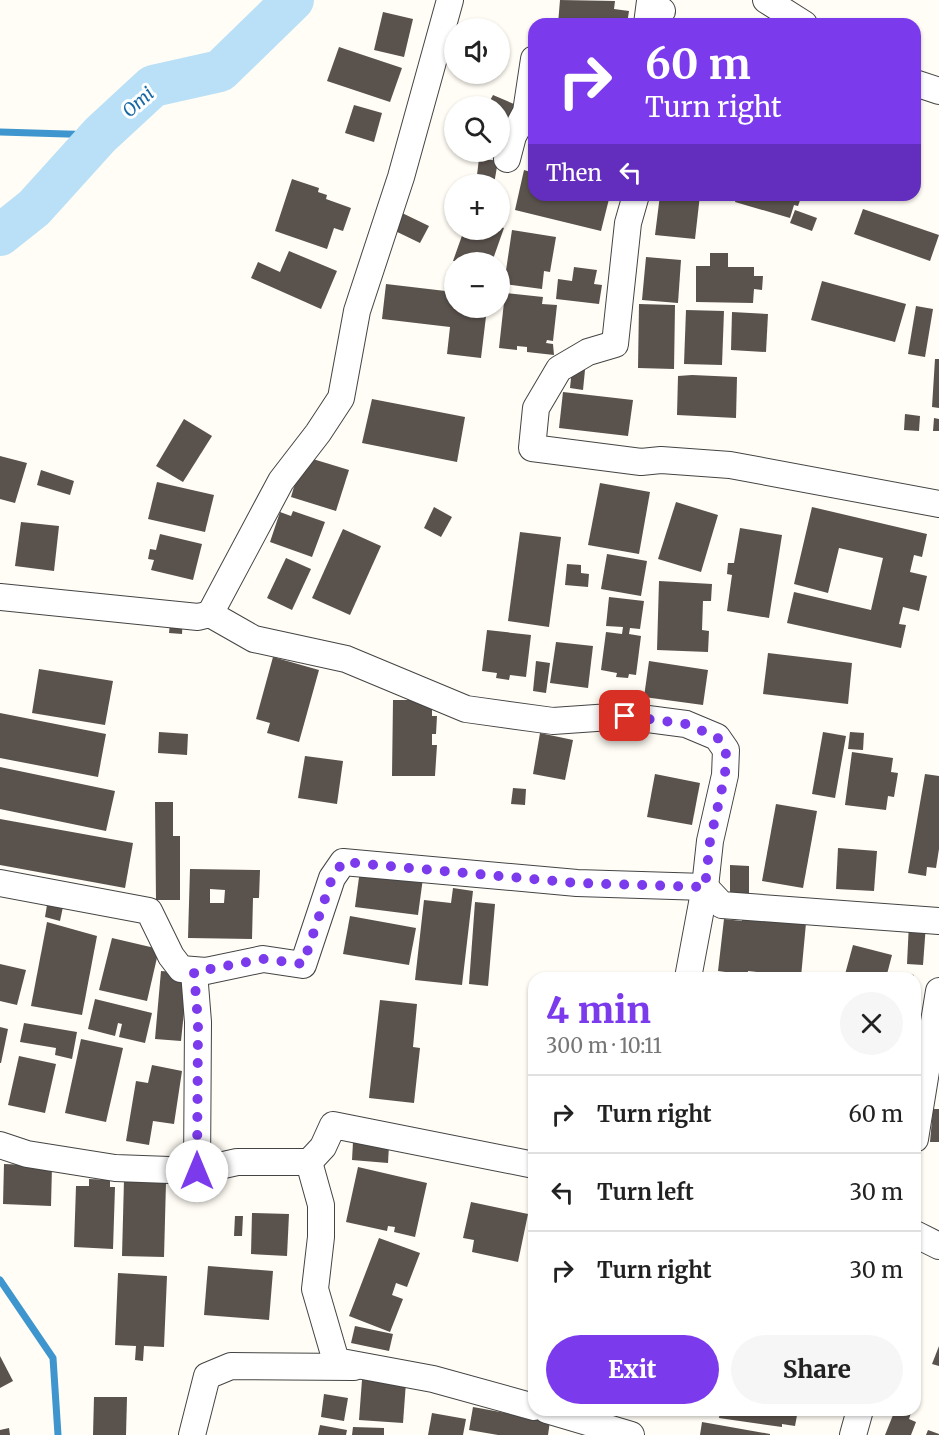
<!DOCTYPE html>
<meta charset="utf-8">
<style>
:root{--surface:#fff;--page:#f6f6f6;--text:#222;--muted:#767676;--line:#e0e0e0;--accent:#7c3aed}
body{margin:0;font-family:Merriweather,serif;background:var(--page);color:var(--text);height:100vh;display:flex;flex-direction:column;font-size:22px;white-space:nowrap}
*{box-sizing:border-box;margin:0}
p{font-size:20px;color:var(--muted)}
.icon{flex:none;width:33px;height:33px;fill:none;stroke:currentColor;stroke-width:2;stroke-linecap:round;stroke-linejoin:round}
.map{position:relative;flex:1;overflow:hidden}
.side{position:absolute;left:528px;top:972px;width:393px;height:444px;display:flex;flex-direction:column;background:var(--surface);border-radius:18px;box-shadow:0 2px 4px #0004}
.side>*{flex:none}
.hud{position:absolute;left:528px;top:18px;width:393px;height:183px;border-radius:18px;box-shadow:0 2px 4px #0004;background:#7c3aed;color:#fff;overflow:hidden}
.fabs{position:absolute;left:444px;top:18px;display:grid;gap:12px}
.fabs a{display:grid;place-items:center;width:66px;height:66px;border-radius:50%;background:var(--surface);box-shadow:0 2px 4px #0004;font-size:30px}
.pin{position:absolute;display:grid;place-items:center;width:51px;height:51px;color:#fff;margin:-26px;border-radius:12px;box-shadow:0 3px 9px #0006}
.me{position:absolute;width:66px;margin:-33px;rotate:0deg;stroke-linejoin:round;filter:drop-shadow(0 0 4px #0008)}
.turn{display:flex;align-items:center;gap:21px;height:126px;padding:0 18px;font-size:27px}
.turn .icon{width:78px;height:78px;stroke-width:2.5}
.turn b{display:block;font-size:42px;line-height:51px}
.then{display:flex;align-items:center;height:57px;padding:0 18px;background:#0003;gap:12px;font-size:22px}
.round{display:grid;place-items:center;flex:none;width:63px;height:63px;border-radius:32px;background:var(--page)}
.headline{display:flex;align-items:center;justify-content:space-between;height:102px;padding:0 18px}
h1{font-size:36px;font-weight:800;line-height:45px;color:var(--accent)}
.primary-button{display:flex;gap:12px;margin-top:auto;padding:12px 18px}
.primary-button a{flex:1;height:69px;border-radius:36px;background:var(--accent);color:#fff;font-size:24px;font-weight:800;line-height:69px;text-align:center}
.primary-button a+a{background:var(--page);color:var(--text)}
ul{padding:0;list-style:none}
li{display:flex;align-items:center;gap:18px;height:78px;padding:0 18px;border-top:2px solid var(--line)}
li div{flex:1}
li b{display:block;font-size:22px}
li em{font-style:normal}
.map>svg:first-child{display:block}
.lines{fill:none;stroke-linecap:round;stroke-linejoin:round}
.stream{stroke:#3f96cf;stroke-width:7}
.river{stroke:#b9e0f7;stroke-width:42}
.building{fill:#5a524d;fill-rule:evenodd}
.minor-casing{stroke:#444;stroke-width:28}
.minor{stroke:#fff;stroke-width:26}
.route{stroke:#7c3aed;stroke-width:10;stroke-dasharray:0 18}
.labels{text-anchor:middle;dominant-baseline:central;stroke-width:6;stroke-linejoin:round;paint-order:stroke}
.water-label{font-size:18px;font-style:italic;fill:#1768a6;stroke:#fff}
</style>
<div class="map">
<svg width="939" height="1435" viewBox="0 0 939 1435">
<rect width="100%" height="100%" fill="#fffdf5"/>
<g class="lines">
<!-- stream -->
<g class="stream">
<path d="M0,132L100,135"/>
<path d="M0,1280L53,1358L58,1435"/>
</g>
<!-- river -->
<path class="river" d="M0,235L34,208L100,135L153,86L220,71L293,0"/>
</g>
<!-- building -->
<g class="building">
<path d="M560,0L615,1L614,9L629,11L627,24H558Z"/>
<path d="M383,12L413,19L404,57L374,50Z"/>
<path d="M339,47L402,68L390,102L327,81Z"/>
<path d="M493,95L521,107L500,140V106H487Z"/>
<path d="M354,105L382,113L374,142L345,133Z"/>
<path d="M479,158L498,161L494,184H476Z"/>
<path d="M524,170L534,173V195H610L601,231L515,210Z"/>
<path d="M292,179L319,188L318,192L327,195L326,199L351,208L343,231L334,228L327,249L275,231Z"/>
<path d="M660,195H700L695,239L655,235Z"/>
<path d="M737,195H802L798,206L794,205L790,218L735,202Z"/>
<path d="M863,209L939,235L930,261L854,234Z"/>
<path d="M795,210L817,218L812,231L790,223Z"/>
<path d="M398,211L429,226L420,243L389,228Z"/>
<path d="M500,227L504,228L492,262L453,261L464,230H500Z"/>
<path d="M512,230L556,237L550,272L544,271L542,289L504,284Z"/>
<path d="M289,251L337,271L321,309L251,278L258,262L280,272Z"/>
<path d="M710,253H728V267H754V276H763L762,290L754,289L753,303L696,302V266H710Z"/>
<path d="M646,257L681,260L678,303L642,300Z"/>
<path d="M574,267L597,270L594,284L602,285L599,304L556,299L558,279L572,281Z"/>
<path d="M822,281L906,304L895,342L811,320Z"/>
<path d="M386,284L454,292V308H487L481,358L447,354L450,327L382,319Z"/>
<path d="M505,293L543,297L542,304L557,305L553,341L547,340L546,343L553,344L554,355L527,352V347L517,346V350L499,348Z"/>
<path d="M639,304L675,305L674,369L638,368Z"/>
<path d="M916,306L933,309L925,357L908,354Z"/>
<path d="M686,310L724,311L722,365L684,364Z"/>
<path d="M732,312L768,314L766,352L731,350Z"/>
<path d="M935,359H939V408L932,407Z"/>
<path d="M572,369L585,370L583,390L570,388Z"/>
<path d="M692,375L737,377L736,418L677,415L678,376Z"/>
<path d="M563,392L633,400L628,436L559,428Z"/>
<path d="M372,399L465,417L457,462L362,443Z"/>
<path d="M905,414L920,416L919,431L904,430Z"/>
<path d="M934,418L939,419V431H933Z"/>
<path d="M184,419L212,436L183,482L156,466Z"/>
<path d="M0,456L27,463L15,503L0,499Z"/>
<path d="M303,456L349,470L336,511L291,497Z"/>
<path d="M41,470L74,481L70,495L37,485Z"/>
<path d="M157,482L214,495L205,532L148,519Z"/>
<path d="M600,483L650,492L639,554L588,545Z"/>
<path d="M676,502L718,515L701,572L658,559Z"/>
<path d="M434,507L452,517L441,537L424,528Z"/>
<path d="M812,507L927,534L922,557L914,555L910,572L927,576L919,611L903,607L899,624L906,625L901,648L787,623L794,592L871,610L883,558L839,548L828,593L794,584Z"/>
<path d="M293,511L325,522L312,557L270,542L280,512L291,516Z"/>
<path d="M21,522L59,526L54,571L15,566Z"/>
<path d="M740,528L782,535L769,618L727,611L732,575L727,574L728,563H734Z"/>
<path d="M343,529L381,546L350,615L312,598Z"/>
<path d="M520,532L561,537L549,627L508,621Z"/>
<path d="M160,534L202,544L193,580L151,570L154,560L148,559L150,549L156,550Z"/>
<path d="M607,554L647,561L641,596L601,589Z"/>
<path d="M286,558L311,569L292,610L267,598Z"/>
<path d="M567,564L581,565V573L589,574L588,587L565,585Z"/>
<path d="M659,581L712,584L711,601H703L702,630L709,631L708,652L657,650Z"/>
<path d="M609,597L644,601L640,629L630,628L629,634L641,636L636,675L629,674L628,678L616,677L617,673L601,670L606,632L622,634L623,627L606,626Z"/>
<path d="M171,613L183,614L182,634L169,633Z"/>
<path d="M487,630L531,635L526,677L510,675L509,680L496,678L497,673L482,671Z"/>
<path d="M556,642L593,646L588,688L550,683Z"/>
<path d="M768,653L852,663L848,704L763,694Z"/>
<path d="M273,657L319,670L299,742L267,733L270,723L256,719Z"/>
<path d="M536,661L550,663L546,693L533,691Z"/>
<path d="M649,661L708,670L703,705L644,697Z"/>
<path d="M39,669L113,681L105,725L32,713Z"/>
<path d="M393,700H432V716H437L436,734H432V745H437L435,776H392Z"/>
<path d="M0,713L106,734L98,777L0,758Z"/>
<path d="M159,732L188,734L187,755L158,753Z"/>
<path d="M823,732L846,736L835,798L812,794Z"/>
<path d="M850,732L864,733L863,750L848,749Z"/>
<path d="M540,733L573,740L565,780L533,774Z"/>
<path d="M852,752L893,758L891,772L898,773L894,797L888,796L886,810L845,805Z"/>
<path d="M305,756L343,761L337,804L298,798Z"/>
<path d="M0,767L115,791L106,831L0,809Z"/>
<path d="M655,774L700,783L692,825L647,817Z"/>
<path d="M925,774L939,776V849L936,868L927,867L926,876L908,873Z"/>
<path d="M513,788L526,789L525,805L511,804Z"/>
<path d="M155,802H173V836H180V900H156Z"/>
<path d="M776,804L817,811L803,888L762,881Z"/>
<path d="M0,819L133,843L125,888L0,865Z"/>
<path d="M838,848L877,851L874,891L836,889Z"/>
<path d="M730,865L749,866V898H730Z"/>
<path d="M190,869L260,870L259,898H253L252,939L188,938ZM210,889L225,890L224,903H210Z"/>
<path d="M360,870L423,878L418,915L355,907Z"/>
<path d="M453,888L473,891L462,985L415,980L424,900L451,903Z"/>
<path d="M48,899L64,902L60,921L45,917Z"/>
<path d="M475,902L495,904L488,986L469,984Z"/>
<path d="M350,916L416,928L409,965L343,954Z"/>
<path d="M743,916L806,923L801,977L748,971V975L718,971L724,919L742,921Z"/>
<path d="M47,922L97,936L82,1015L31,1006Z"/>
<path d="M909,923L926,924L923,965L907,964Z"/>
<path d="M112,938L159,949L147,1001L99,990Z"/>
<path d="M853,945L892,955L886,978H844Z"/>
<path d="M0,964L26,970L17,1005L0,1001Z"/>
<path d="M161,971L188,973L181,1041L155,1039Z"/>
<path d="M898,972L914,975L913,978H896Z"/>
<path d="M95,999L152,1013L145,1043L119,1037L122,1024L118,1023L115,1036L88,1029Z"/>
<path d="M380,1000L417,1004L413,1047L420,1048L414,1103L369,1098Z"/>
<path d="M24,1023L77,1032L72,1059L55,1055L56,1048L20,1042Z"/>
<path d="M0,1027L8,1029L1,1063H0Z"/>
<path d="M81,1039L123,1048L106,1122L65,1113Z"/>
<path d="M19,1056L56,1064L45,1113L8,1105Z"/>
<path d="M152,1065L182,1071L174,1124L153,1121L149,1145L126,1141L136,1081L148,1083Z"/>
<path d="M933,1109H939V1142H930Z"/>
<path d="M353,1142L389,1145L388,1163L352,1160Z"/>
<path d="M4,1164L52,1166L51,1206L3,1204Z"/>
<path d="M358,1167L427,1183L415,1237L394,1232L395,1227L388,1226L387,1231L346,1222Z"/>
<path d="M89,1179L110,1180V1187H115L113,1249L74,1247L76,1186H89Z"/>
<path d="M124,1180L166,1182L164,1257L122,1256Z"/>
<path d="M471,1202L528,1214L518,1262L472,1252L474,1240L463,1238Z"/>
<path d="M252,1213L289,1214L287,1256L251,1254Z"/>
<path d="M235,1216H243L242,1236H234Z"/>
<path d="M379,1238L420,1253L407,1287L396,1283L392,1295L403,1299L390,1332L349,1316Z"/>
<path d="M208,1266L273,1271L269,1320L204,1315Z"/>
<path d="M118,1273L167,1276L164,1347L144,1346L143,1361L135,1360L136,1346L115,1345Z"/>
<path d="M355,1326L393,1334L389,1351L351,1343Z"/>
<path d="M939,1346V1366L932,1364Z"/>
<path d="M0,1356L13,1381L0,1388Z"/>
<path d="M362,1380L406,1382L403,1423L359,1420Z"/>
<path d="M324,1394L348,1398L344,1421L321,1417Z"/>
<path d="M94,1397H127L126,1435H93Z"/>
<path d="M473,1407L550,1421L548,1435H498L469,1430Z"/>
<path d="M720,1410H798L795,1426L782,1424V1427L719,1418Z"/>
<path d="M895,1410L911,1413L909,1419L916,1422L911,1435H885Z"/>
<path d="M432,1413L466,1419L463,1435H428Z"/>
<path d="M702,1422L770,1434V1435H700Z"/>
<path d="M320,1425L347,1430L346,1435H318Z"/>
<path d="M353,1427L384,1428V1435H352Z"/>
<path d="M9,1428L10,1435H0V1430Z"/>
<path d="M928,1430L939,1434V1435H926Z"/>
</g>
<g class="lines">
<defs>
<g id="minor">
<path d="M766,0L804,24"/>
<path d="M647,24L650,1L662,11"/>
<path d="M915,83L939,91"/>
<path d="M507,159L513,136L526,112L534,59"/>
<path d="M636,195L628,223L615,344L588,352L559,369L536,408L532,448L641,462L661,460L730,465L939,504"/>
<path d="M0,597L198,617L210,614L254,639L346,659L466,709L553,721L625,716L686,724L717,737L726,750L725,775L710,841L705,887L688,978"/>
<path d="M210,614L281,481L318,433L341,398L357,311L401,177L450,0"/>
<path d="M0,883L149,911L171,956L181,969L206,971L263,959L303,965L332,878L343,862L577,883L705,887L722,905L939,921"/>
<path d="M194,972L198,1022L197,1171"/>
<path d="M915,1139L939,991"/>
<path d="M0,1145L27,1154L115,1168L197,1171L237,1162H309L321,1205V1237L315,1289L336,1361L433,1379L534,1407"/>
<path d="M309,1162L323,1147L333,1125L534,1165"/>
<path d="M915,1234L939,1246"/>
<path d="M547,1410L631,1435"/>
<path d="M192,1435L207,1376L231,1366L354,1367"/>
<path d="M853,1435L860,1410"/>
</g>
</defs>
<!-- minor casing -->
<use href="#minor" class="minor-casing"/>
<!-- minor -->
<use href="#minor" class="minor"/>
</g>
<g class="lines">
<!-- route -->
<path class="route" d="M197,1171L198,1022L194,972L263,959L303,964L332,878L343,862L577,883L705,887L710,841L725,775L726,750L717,737L686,724L625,716"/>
</g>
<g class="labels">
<!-- water labels -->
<g class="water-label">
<text transform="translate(138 102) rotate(-41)">Omi</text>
</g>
</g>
</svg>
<div class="fabs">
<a><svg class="icon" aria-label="sound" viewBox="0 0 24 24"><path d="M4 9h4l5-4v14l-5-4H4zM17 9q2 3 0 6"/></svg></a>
<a><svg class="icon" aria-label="search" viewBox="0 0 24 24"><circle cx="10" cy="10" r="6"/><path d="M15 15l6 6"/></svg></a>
<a>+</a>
<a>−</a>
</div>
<div class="pin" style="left:625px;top:716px;background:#d93025"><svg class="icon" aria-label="arrive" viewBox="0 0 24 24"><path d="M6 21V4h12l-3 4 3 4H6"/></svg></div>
<svg class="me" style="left:197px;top:1171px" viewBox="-20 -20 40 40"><circle r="19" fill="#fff"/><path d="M0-13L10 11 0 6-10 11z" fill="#7c3aed"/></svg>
<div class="hud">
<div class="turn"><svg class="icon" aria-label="right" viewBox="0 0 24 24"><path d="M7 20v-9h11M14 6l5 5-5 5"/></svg><div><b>60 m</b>Turn right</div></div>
<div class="then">Then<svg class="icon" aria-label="left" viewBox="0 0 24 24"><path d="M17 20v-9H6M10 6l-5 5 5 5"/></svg></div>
</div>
<section class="side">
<div class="headline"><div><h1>4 min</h1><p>300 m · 10:11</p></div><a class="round"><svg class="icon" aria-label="close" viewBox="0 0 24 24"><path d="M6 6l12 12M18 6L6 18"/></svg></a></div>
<ul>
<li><svg class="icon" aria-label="right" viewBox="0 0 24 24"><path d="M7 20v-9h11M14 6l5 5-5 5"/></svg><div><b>Turn right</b></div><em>60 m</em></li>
<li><svg class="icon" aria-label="left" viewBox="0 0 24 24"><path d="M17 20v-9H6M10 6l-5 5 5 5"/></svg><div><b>Turn left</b></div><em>30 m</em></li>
<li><svg class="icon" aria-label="right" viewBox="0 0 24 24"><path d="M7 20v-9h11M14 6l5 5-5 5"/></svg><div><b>Turn right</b></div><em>30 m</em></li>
</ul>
<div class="primary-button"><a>Exit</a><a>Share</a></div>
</section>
</div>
